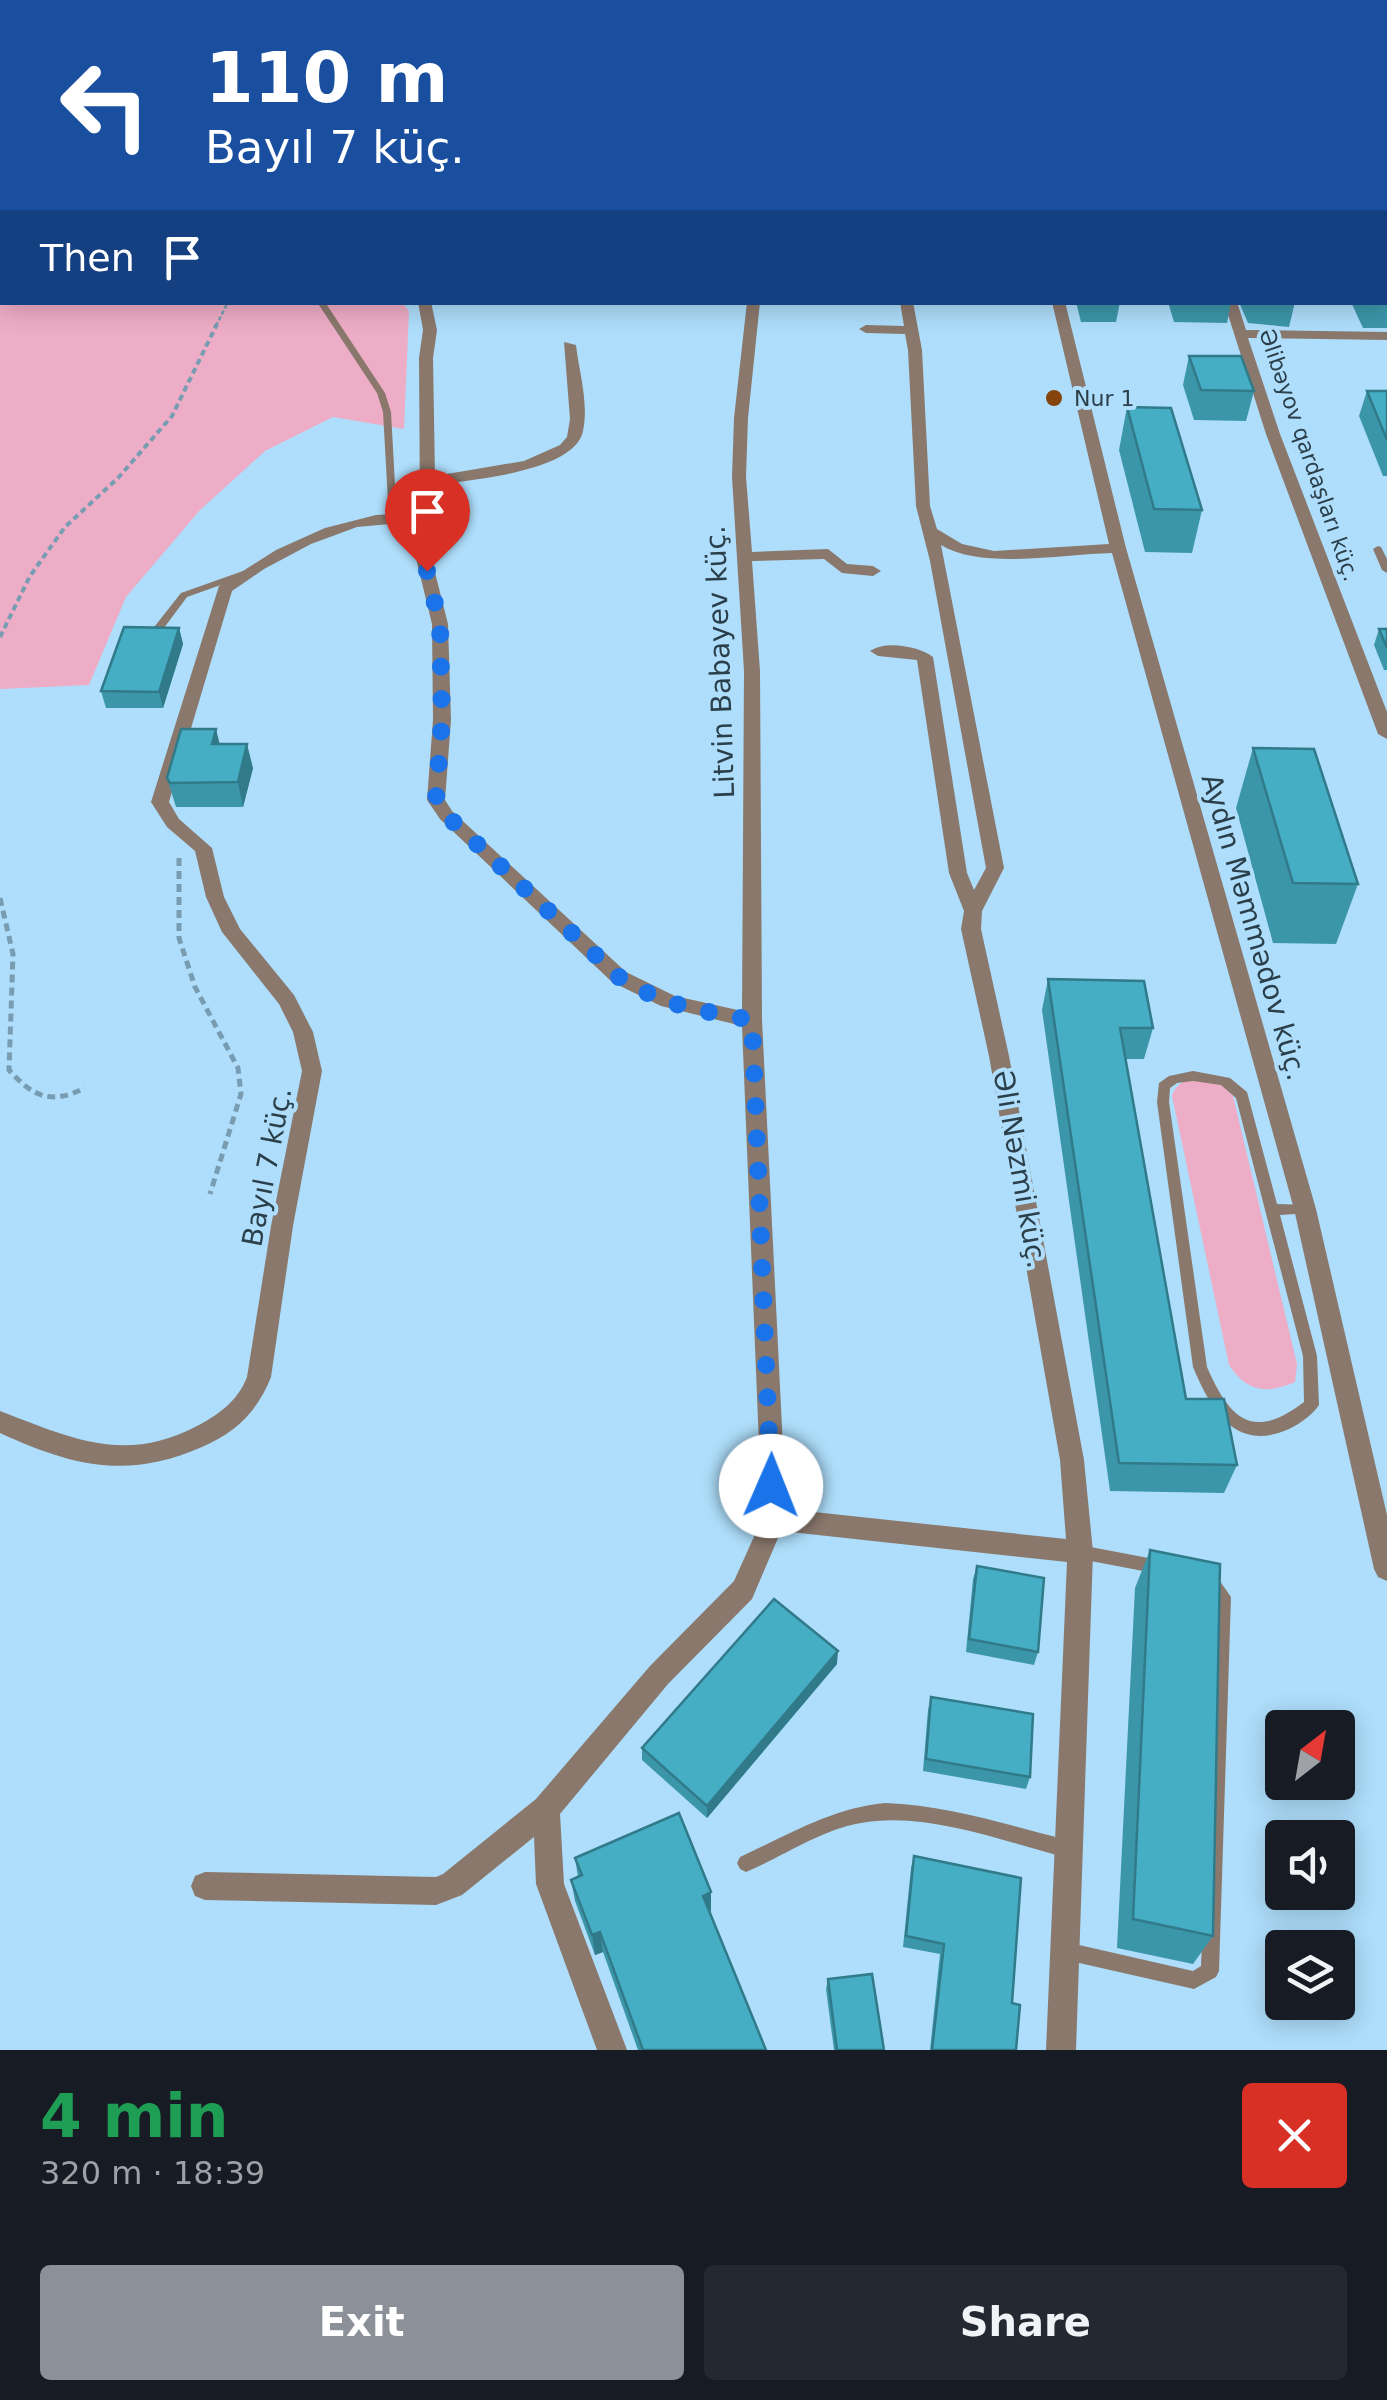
<!DOCTYPE html>
<meta charset="utf-8">
<style>
:root{--surface:#171b24;--page:#242831;--text:#f1f3f6;--muted:#9ea1a6;--accent:#8c9099}
body{margin:0;font-family:"DejaVu Sans",sans-serif;background:var(--page);color:var(--text);height:100vh;display:flex;flex-direction:column;font-size:38px;white-space:nowrap}
*{box-sizing:border-box;margin:0}
p{font-size:32px;color:var(--muted)}
.icon{flex:none;width:55px;height:55px;fill:none;stroke:currentColor;stroke-width:2;stroke-linecap:round;stroke-linejoin:round}
.map{position:relative;height:2050px;overflow:hidden}
.sheet{display:flex;flex-direction:column;background:var(--surface);flex:1}
.sheet>*{flex:none}
.banner{position:absolute;left:0px;top:0px;width:1388px;height:305px;box-shadow:0 5px 25px #0003;background:#1a4fa0;color:#fff;overflow:hidden}
.needle{width:65px;rotate:31deg}
.fabs{position:absolute;left:1265px;top:1710px;display:grid;gap:20px}
.fabs a{display:grid;place-items:center;width:90px;height:90px;border-radius:10px;background:var(--surface);box-shadow:0 5px 25px #0003;font-size:50px}
.pin{position:absolute;display:grid;place-items:center;width:85px;height:85px;color:#fff;margin:-102px -42px;border-radius:50% 50% 50% 0;rotate:-45deg;box-shadow:0 0 10px #0007}
.pin .icon{rotate:45deg}
.me{position:absolute;width:110px;margin:-55px;rotate:1deg;stroke-linejoin:round;filter:drop-shadow(0 0 8px #0008)}
.turn{display:flex;align-items:center;gap:35px;height:210px;padding:0 40px;font-size:45px}
.turn .icon{width:130px;height:130px;stroke-width:2.5}
.turn b{display:block;font-size:70px;line-height:85px}
.then{display:flex;align-items:center;height:95px;padding:0 40px;background:#0003;gap:20px;font-size:38px}
.round{display:grid;place-items:center;flex:none;width:105px;height:105px;border-radius:10px;background:var(--page)}
.headline{display:flex;align-items:center;justify-content:space-between;height:170px;padding:0 40px}
h1{font-size:60px;font-weight:600;line-height:75px;color:#1e9e55}
.action{display:flex;gap:20px;margin-top:auto;padding:20px 40px}
.action a{flex:1;height:115px;border-radius:10px;background:var(--accent);color:#fff;font-size:40px;font-weight:600;line-height:115px;text-align:center}
.action a+a{background:var(--page);color:var(--text)}
.map>svg:first-child{display:block}
.green{fill:#eeadc6}
.lines{fill:none;stroke-linecap:round;stroke-linejoin:round}
.path-far2{stroke:#789cb2;stroke-width:2.5;stroke-dasharray:4 2.5;stroke-linecap:butt}
.path-far1{stroke:#789cb2;stroke-width:4;stroke-dasharray:6 4;stroke-linecap:butt}
.path{stroke:#789cb2;stroke-width:5;stroke-dasharray:8 5;stroke-linecap:butt}
.lane{fill:#8a786c;fill-rule:evenodd}
.street{fill:#8a786c;fill-rule:evenodd}
.wall{fill:#3c96a9}
.shaded-wall{fill:#317a89}
.building{fill:#46aec4;stroke:#317a89;stroke-width:2.5}
.route{stroke:#1a73e8;stroke-width:18;stroke-dasharray:0 32.4}
.poi-dot{fill:#84440c;stroke:#aedefb;stroke-width:4}
.labels{text-anchor:middle;dominant-baseline:central;stroke-width:8;stroke-linejoin:round;paint-order:stroke}
.far-poi-label{font-size:22px;fill:#2b3f4b;stroke:#aedefb;text-anchor:start}
.far-street-label{font-size:22px;fill:#2b3f4b;stroke:#aedefb}
.street-label{font-size:28px;fill:#2b3f4b;stroke:#aedefb}
</style>
<div class="map">
<svg width="1387" height="2050" viewBox="0 0 1387 2050">
<rect width="100%" height="100%" fill="#aedefb"/>
<!-- green -->
<g class="green">
<path d="M0,0H654L2,2V302H402L409,311L404,429L333,417L265,451L200,510L126,597L89,685L0,689Z"/>
<path d="M1207,1079L1224,1086L1233,1096L1297,1364L1295,1382C1266,1395 1246,1391 1229,1365L1172,1096C1178,1078 1191,1080 1207,1079Z"/>
</g>
<g class="lines">
<!-- path-far2 -->
<path class="path-far2" d="M216,326L228,302"/>
<!-- path-far1 -->
<path class="path-far1" d="M0,637L30,576L65,527L118,478L172,416L217,324"/>
<!-- path -->
<g class="path">
<path d="M179,858V938L195,987L238,1068L241,1094L210,1194"/>
<path d="M0,898L13,954L9,1070C33,1097 51,1105 85,1088"/>
</g>
<!-- lane -->
<g class="lane">
<path d="M317,302H325L385,393L391,412L397,521H391L389,519L383,412L377,393Z"/>
<path d="M1378,546L1381,547L1387,559V573L1382,570L1373,549Z"/>
<path d="M243,571L246,572V576L187,597L155,640H147V636L181,593Z"/>
<path d="M1193,1071L1230,1078L1247,1092L1277,1204L1310,1205L1312,1209L1310,1213L1280,1215L1317,1356L1319,1405C1312,1415 1301,1423 1289,1429C1235,1453 1211,1410 1193,1367L1157,1102L1159,1083L1169,1076ZM1193,1081L1221,1085L1236,1098L1303,1356L1304,1402C1253,1441 1230,1420 1207,1367L1169,1102L1170,1088L1177,1083Z"/>
<path d="M1080,1545L1159,1560L1165,1562L1167,1567L1165,1572L1159,1574L1080,1559L1074,1557L1072,1552L1074,1547Z"/>
<path d="M1211,1575L1217,1577L1231,1597L1219,1971L1216,1977L1194,1989L1066,1960L1060,1957L1057,1951L1060,1945L1066,1942L1193,1971L1201,1966L1215,1599L1203,1582L1205,1577Z"/>
<path d="M885,1803C948,1805 1007,1825 1068,1840L1074,1843L1077,1849L1074,1855L1068,1858C1004,1842 927,1811 861,1823C820,1830 784,1856 746,1872L740,1869L737,1863L740,1857C788,1835 832,1808 885,1803Z"/>
</g>
<!-- street -->
<g class="street">
<rect x="726" y="0" width="10" height="2"/>
<path d="M852,0H862L863,2H853Z"/>
<path d="M973,0H983L984,2H974Z"/>
<rect x="1385" y="77" width="2" height="6"/>
<path d="M418,302H431L437,330L433,358L435,476L524,461L560,445L567,437L570,419L564,342L576,345C579,372 589,403 583,431C575,472 469,480 435,485L436,512L428,545L448,624L451,720L445,800L452,811L626,972L675,996L742,1011L744,671L732,477L734,418L747,302H760L748,418L746,477L752,552L828,549L847,564L873,566L881,571L873,576L842,573L824,559L752,561L760,671L762,1020L786,1509L1066,1539L1060,1460L989,1056L961,929L964,911L949,873L917,660L878,656L870,651C885,640 919,646 933,657L967,873L974,890L986,868L930,561L916,506L908,350L905,334L866,333L859,329L866,325L904,326L900,302H913L922,350L930,506L937,529L962,544L994,551L1109,544L1052,302H1065L1126,548L1316,1209L1387,1515V1581L1378,1577L1374,1569L1294,1209L1112,553C1063,554 982,570 941,545L1004,868L982,911L981,929L1009,1056L1084,1460L1093,1552L1076,2050H1046L1067,1562L781,1531L752,1599L668,1684L560,1814L564,1884L627,2050H597L536,1884L534,1837L462,1895L436,1905L205,1900L195,1896L191,1886L195,1876L205,1872L436,1877L443,1874L536,1799L650,1666L734,1581L762,1519L742,1026L661,1006L612,982L440,819L427,800L433,720L432,624L413,546L390,524L357,527L311,544L264,569L232,591L169,802L179,819L212,848L224,897L240,929L294,995L313,1032L322,1071L293,1226L271,1377C257,1412 236,1432 202,1447C127,1480 72,1466 0,1433V1411C71,1438 125,1465 199,1425C221,1413 238,1400 247,1377L271,1226L302,1071L293,1032L279,1004L222,932L206,897L195,851L167,827L151,802L219,586L276,550L325,528L376,515L394,514L416,532L420,512L419,358L423,330Z"/>
<path d="M1224,302H1237L1246,330L1387,332V340L1248,338L1280,434L1387,712V739L1378,734L1266,434Z"/>
</g>
</g>
<!-- wall -->
<g class="wall">
<path d="M1061,0H1249L1250,2H1062Z"/>
<path d="M1302,0H1387V75H1385V2H1301Z"/>
<rect x="1385" y="94" width="2" height="72"/>
<path d="M1385,229H1387V328H1363L1351,302H1385Z"/>
<path d="M1076,302H1120L1116,322H1081Z"/>
<path d="M1168,302H1231L1227,323L1174,322Z"/>
<path d="M1239,302H1295L1289,327L1248,323Z"/>
<path d="M1189,356L1254,391L1246,421L1194,420L1183,385Z"/>
<path d="M1367,391H1387V476H1383L1359,416Z"/>
<path d="M1127,407L1202,510L1192,553L1145,552L1119,450Z"/>
<path d="M179,628L183,644L163,708H106L101,691Z"/>
<path d="M1379,629H1387V670H1384L1374,645Z"/>
<path d="M219,744L253,768L243,807H176L167,778Z"/>
<path d="M1253,748L1358,884L1336,944L1273,943L1236,808Z"/>
<path d="M1048,979L1153,1028L1144,1059H1125L1186,1399L1237,1465L1224,1493L1110,1491L1042,1010Z"/>
<path d="M1150,1550L1213,1936L1193,1964L1117,1948L1135,1588Z"/>
<path d="M977,1566L1038,1652L1034,1665L966,1652L973,1579Z"/>
<path d="M837,1664L707,1818L642,1760V1748Z"/>
<path d="M931,1697L1030,1777L1026,1789L923,1771L928,1710Z"/>
<path d="M914,1856L1012,2003L1016,2050H930L940,1954L903,1947L911,1868Z"/>
<path d="M575,1858L710,1913L766,2050H638L603,1952L595,1955L575,1901L571,1880L578,1877Z"/>
<path d="M828,1979L884,2050H834L826,1989Z"/>
</g>
<!-- shaded-wall -->
<g class="shaded-wall">
<path d="M179,628L183,644L163,708L159,692Z"/>
<path d="M216,729L222,753L212,744Z"/>
<path d="M247,744L253,768L243,807L238,782Z"/>
<path d="M838,1651L837,1664L707,1818V1806Z"/>
<path d="M711,1892V1913L703,1896Z"/>
<path d="M600,1932L603,1952L595,1955L592,1935Z"/>
</g>
<!-- building -->
<g class="building">
<path d="M1078,0H1112L1113,2H1079Z"/>
<path d="M1160,0H1249L1250,2H1161Z"/>
<path d="M1313,0H1387V36H1385V2H1314Z"/>
<rect x="1385" y="94" width="2" height="32"/>
<rect x="1385" y="229" width="2" height="56"/>
<path d="M1189,356H1241L1254,391L1201,390Z"/>
<path d="M1367,391H1387V440Z"/>
<path d="M1127,407L1171,408L1202,510L1154,509Z"/>
<path d="M124,627L179,628L159,692L101,691Z"/>
<path d="M1379,629H1387V648Z"/>
<path d="M181,729H216L212,744H247L238,782L170,783L167,778Z"/>
<path d="M1253,748L1314,749L1358,884L1293,883Z"/>
<path d="M1048,979L1144,981L1153,1028H1120L1186,1399H1224L1237,1465L1119,1463Z"/>
<path d="M1150,1550L1220,1564L1213,1936L1133,1919Z"/>
<path d="M977,1566L1044,1578L1038,1652L969,1639Z"/>
<path d="M774,1599L838,1651L707,1806L642,1748Z"/>
<path d="M931,1697L1033,1714L1030,1777L926,1759Z"/>
<path d="M679,1813L711,1892L703,1896L766,2050H643L600,1932L592,1935L571,1880L582,1875L575,1858Z"/>
<path d="M914,1856L1021,1878L1012,2003L1020,2005L1016,2050H932L944,1944L906,1936Z"/>
<path d="M872,1974L884,2050H837L828,1979Z"/>
</g>
<g class="lines">
<!-- route -->
<path class="route" d="M427,571L440,624L442,720L436,800L446,815L619,977C665,1007 700,1010 752,1020L771,1486"/>
</g>
<!-- markers -->
<circle class="poi-dot" cx="1054" cy="398" r="10"/>
<g class="labels">
<!-- far-poi labels -->
<g class="far-poi-label">
<text x="1074" y="398">Nur 1</text>
</g>
<!-- far-street labels -->
<g class="far-street-label">
<text transform="translate(1309 455) rotate(71)">Əlibəyov qardaşları küç.</text>
</g>
<!-- street labels -->
<g class="street-label">
<text transform="translate(720 662) rotate(-92)">Litvin Babayev küç.</text>
<text transform="translate(1254 927) rotate(74)">Aydın Məmmədov küç.</text>
<text transform="translate(267 1167) rotate(-79)">Bayıl 7 küç.</text>
<text transform="translate(1020 1169) rotate(80)">Əli Nəzmi küç.</text>
</g>
</g>
</svg>
<div class="fabs">
<a><svg class="needle" viewBox="-14 -14 28 28"><path d="M0-13l5 13h-10z" fill="#e53935"/><path d="M0 13l5-13h-10z" fill="#9ea1a6"/></svg></a>
<a><svg class="icon" aria-label="sound" viewBox="0 0 24 24"><path d="M4 9h4l5-4v14l-5-4H4zM17 9q2 3 0 6"/></svg></a>
<a><svg class="icon" aria-label="layers" viewBox="0 0 24 24"><path d="M12 4l9 5-9 5-9-5zM3 14l9 5 9-5"/></svg></a>
</div>
<div class="pin" style="left:427px;top:571px;background:#d93025"><svg class="icon" aria-label="arrive" viewBox="0 0 24 24"><path d="M6 21V4h12l-3 4 3 4H6"/></svg></div>
<svg class="me" style="left:771px;top:1486px" viewBox="-20 -20 40 40"><circle r="19" fill="#fff"/><path d="M0-13L10 11 0 6-10 11z" fill="#1a73e8"/></svg>
<div class="banner">
<div class="turn"><svg class="icon" aria-label="left" viewBox="0 0 24 24"><path d="M17 20v-9H6M10 6l-5 5 5 5"/></svg><div><b>110 m</b>Bayıl 7 küç.</div></div>
<div class="then">Then<svg class="icon" aria-label="arrive" viewBox="0 0 24 24"><path d="M6 21V4h12l-3 4 3 4H6"/></svg></div>
</div>
</div>
<section class="sheet">
<div class="headline"><div><h1>4 min</h1><p>320 m · 18:39</p></div><a class="round" style="background:#d93025;color:#fff"><svg class="icon" aria-label="close" viewBox="0 0 24 24"><path d="M6 6l12 12M18 6L6 18"/></svg></a></div>
<div class="action"><a>Exit</a><a>Share</a></div>
</section>
